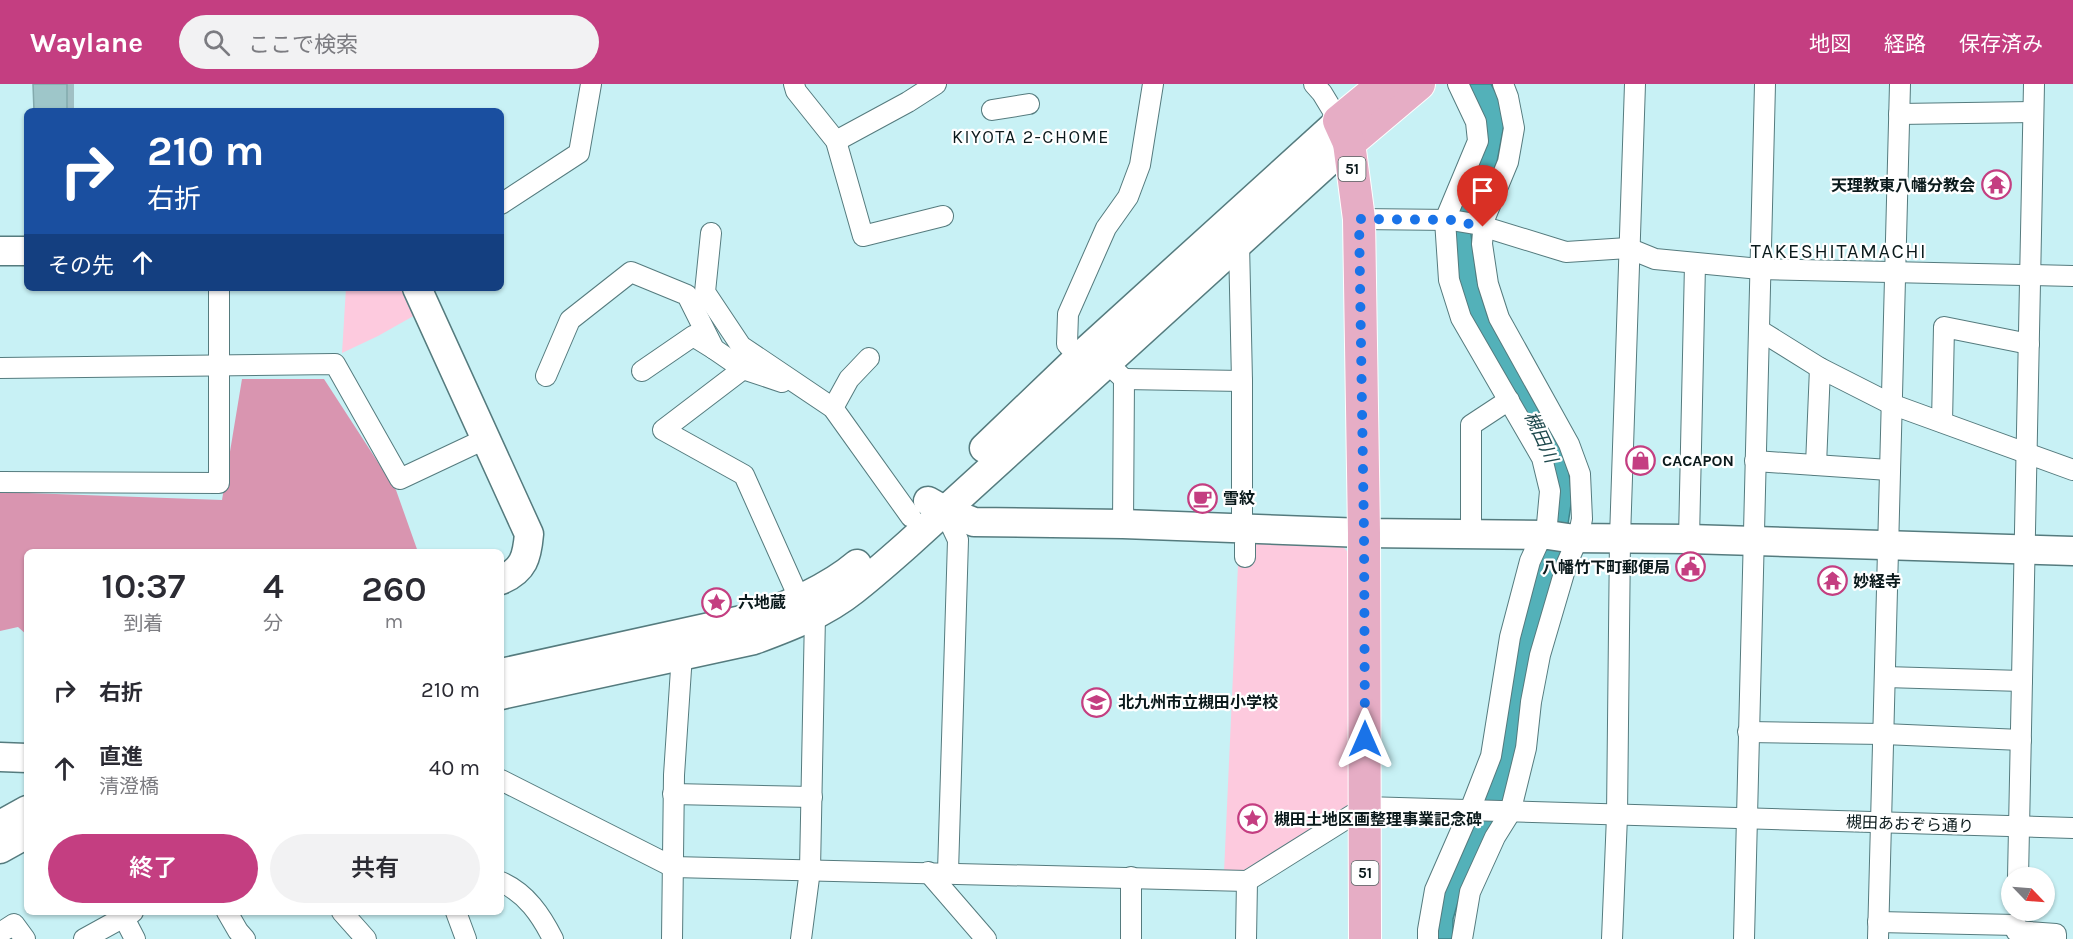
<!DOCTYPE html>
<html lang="ja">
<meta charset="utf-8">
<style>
:root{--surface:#fff;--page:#f2f2f3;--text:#2b2b33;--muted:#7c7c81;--accent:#c43e81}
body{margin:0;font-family:Karla,"Noto Sans JP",sans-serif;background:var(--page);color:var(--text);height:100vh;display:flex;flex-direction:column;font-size:22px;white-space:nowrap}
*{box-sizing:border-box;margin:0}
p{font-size:20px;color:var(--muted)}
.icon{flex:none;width:33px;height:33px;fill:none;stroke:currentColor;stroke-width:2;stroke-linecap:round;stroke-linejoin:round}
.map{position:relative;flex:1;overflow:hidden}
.details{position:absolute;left:24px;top:465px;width:480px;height:366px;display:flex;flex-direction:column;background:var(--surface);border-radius:9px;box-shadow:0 2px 4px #0004}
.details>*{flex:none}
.top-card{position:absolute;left:24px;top:24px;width:480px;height:183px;border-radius:9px;box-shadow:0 2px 4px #0004;background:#1a4fa0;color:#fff;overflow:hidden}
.needle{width:39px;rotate:115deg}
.controls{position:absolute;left:2001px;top:783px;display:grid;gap:12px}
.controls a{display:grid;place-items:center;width:54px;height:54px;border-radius:50%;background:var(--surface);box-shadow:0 2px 4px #0004;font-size:30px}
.pin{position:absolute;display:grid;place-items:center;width:51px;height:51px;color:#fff;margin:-62px -26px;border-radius:50% 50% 50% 0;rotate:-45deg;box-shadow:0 0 6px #0007}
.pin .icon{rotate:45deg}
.me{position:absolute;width:66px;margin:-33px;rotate:0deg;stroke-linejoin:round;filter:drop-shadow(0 0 4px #0008)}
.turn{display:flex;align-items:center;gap:21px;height:126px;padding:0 24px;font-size:27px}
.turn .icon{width:78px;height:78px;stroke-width:2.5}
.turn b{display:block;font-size:42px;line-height:51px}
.then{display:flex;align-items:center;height:57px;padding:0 24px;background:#0003;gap:12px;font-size:22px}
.eta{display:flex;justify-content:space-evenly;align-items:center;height:102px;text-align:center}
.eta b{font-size:36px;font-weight:600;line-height:42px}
.primary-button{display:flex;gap:12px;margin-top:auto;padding:12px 24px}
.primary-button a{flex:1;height:69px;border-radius:36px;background:var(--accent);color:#fff;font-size:24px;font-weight:600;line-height:69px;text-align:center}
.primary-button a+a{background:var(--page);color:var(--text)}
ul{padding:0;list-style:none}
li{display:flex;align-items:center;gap:18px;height:78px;padding:0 24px}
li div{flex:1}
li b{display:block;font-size:22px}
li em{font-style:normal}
header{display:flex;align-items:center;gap:36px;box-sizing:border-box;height:84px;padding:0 30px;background:var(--accent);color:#fff}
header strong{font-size:28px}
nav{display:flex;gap:33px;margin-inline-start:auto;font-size:21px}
.search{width:420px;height:54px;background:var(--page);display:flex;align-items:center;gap:15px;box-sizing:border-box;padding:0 21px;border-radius:33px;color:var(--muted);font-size:22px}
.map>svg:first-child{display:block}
.green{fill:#fdcade}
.forest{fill:#d995b0}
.water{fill:#53b1b9;stroke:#3d848a;stroke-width:1.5}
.shadow{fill:#0003}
.building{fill:#9ec6c9;stroke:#83aaad;stroke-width:1.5}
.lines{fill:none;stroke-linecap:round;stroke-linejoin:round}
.street-casing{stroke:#557b7e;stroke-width:22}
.secondary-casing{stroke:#557b7e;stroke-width:31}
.primary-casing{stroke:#fff;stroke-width:34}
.street{stroke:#fff;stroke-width:20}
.secondary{stroke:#fff;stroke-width:28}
.primary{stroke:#e6adc5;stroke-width:32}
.route{stroke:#1a73e8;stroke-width:10;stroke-dasharray:0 18}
.labels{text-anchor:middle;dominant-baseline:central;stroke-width:4.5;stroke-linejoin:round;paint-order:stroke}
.shield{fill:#fff;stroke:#545f60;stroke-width:1.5}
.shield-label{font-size:15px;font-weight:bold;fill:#0b1a1c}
.poi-label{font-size:16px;font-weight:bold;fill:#0b1a1c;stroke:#fff;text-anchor:start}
.street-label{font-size:16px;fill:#0b1a1c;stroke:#fff}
.neighbourhood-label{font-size:18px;letter-spacing:1.5px;fill:#0b1a1c;stroke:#fff}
.water-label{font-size:18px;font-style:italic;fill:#1d484c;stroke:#fff}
.quarter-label{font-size:20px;letter-spacing:1.5px;fill:#0b1a1c;stroke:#fff}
</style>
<header>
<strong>Waylane</strong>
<div class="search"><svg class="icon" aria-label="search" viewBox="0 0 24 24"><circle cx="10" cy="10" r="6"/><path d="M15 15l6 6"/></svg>ここで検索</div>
<nav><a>地図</a><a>経路</a><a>保存済み</a></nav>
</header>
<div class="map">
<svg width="2073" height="855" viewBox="0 0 2073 855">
<rect width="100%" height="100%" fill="#c8f1f5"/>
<!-- green -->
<g class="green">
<path d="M346,204H404L417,230L378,252L342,269Z"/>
<path d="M1239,459L1341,460L1350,471L1349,717L1347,724L1241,788H1224Z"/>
</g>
<!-- forest -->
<path class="forest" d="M242,295H324L396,406L418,468H27V551L18,543L0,547V408L222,416Z"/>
<!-- water -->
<path class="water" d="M1468,0H1491L1498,12L1504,41L1497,78L1475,131L1471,150L1477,196L1488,233L1561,366L1569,389L1572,414L1564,466L1507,714L1461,808L1453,835V855H1435L1437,821L1504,614L1555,412L1459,212L1452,170L1456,122L1479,71Z"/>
<!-- shadow -->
<path class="shadow" d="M35,0H74V27H36Z"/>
<!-- building -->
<path class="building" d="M33,0H67V27H34Z"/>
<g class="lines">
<defs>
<g id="street">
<path d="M794,0L796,7L836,57L863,152L943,132"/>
<path d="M1314,0L1322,9L1339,37"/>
<path d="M992,26L1029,20"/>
<path d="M1899,30L2033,28"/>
<path d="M836,57L908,18L936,0"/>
<path d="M501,120L579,69L591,0"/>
<path d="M1359,135L1451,136L1475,140L1566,168L1628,164L1655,175L1760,185L2073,192"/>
<path d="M711,149L705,208L741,262L833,324L911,433"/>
<path d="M1239,159L1242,297V445"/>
<path d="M1759,246L1820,284L1891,320L2073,386"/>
<path d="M1079,273L1067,260L1068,230L1106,144L1128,113L1140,81L1153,0"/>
<path d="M1106,278L1124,295L1123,440"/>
<path d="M0,284L335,280L400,395L485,355"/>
<path d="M743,285L663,346L744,391L799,514"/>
<path d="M642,287L693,252L714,265"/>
<path d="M546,292L570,236L631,188L687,211L714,265L743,285L782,298"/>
<path d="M1124,295L1242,297"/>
<path d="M833,324L849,295L869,274"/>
<path d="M1942,338L1944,243L2029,260"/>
<path d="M1755,377L1889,386"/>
<path d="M1816,381L1820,284"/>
<path d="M0,398L219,399V204"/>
<path d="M944,426L958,456L948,788"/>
<path d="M1471,451V341L1509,316"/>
<path d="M1689,455L1695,180"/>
<path d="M1245,459V473"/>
<path d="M1885,593L2022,597"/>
<path d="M1748,648L1884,650L2021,656"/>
<path d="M501,696L673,783L1247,797L1365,723L2073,744"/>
<path d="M673,710L812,713"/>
<path d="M928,788L986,855"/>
<path d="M1131,793V855"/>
<path d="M2018,794L2034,0"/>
<path d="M501,798C526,809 541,831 553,855"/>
<path d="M121,828L135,855"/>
<path d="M227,828L238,847L245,855"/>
<path d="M342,828L366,855"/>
<path d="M456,828L466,855"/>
<path d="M1878,838L2016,841"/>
<path d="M2016,847L2056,850V855"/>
<path d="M0,849L14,840L25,855"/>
<path d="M84,855L133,828"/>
<path d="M672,855L674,691L682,570"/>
<path d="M801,855L810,786L815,531L812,523"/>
<path d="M1246,855L1247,797"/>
<path d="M1428,855V846L1435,806L1470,726L1491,672L1510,553L1530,477L1547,440L1550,407L1542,374L1461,234L1449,196L1445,136L1478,57L1476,38L1458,0"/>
<path d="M1462,855L1470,808L1495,753L1510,729L1526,664L1531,618L1540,571L1567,479L1578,454L1582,435L1580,390L1569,360L1499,234L1488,200L1482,160L1484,136L1508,78L1514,44L1508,13L1503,0"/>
<path d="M1612,855L1617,732L1620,454L1635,0"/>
<path d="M1744,855L1765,0"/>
<path d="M1878,855L1900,0"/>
</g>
<g id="secondary">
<path d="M0,167H27"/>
<path d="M417,204L529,450C527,473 524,486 501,496"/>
<path d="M984,364L1079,273L1339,37"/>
<path d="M928,417L944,426L974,438L1123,440L1364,449L1548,451L1568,454L1689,455L2073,467"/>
<path d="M501,589L751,534C784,524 830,503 857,480"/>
<path d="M501,611L754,556C789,543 824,530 854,506C872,492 890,476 907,461L1349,59"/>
<path d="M0,673L27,674"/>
<path d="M0,741L27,726"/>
<path d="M0,765L27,750"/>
</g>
<g id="primary">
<path d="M1349,59L1419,0"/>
<path d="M1365,855L1364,449L1359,135L1349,59L1339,37L1384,0"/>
</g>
</defs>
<!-- street casing -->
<use href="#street" class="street-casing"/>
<!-- secondary casing -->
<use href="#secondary" class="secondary-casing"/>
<!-- primary casing -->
<use href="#primary" class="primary-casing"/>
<!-- street -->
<use href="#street" class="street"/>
<!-- secondary -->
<use href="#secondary" class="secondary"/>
<!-- primary -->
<use href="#primary" class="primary"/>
</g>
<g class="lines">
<!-- route -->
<path class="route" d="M1365,655L1364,449L1359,135L1451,136L1483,143"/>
</g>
<!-- icons -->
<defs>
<symbol id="temple-ring" viewBox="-11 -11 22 22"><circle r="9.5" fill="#fff" stroke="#c43e81" stroke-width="1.5"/><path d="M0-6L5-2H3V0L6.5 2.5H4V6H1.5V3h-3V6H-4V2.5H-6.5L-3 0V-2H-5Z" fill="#c43e81"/></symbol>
<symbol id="shop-ring" viewBox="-11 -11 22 22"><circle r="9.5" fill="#fff" stroke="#c43e81" stroke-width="1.5"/><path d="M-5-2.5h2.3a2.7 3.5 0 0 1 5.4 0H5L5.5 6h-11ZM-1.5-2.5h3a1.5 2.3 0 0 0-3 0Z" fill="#c43e81"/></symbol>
<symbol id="cafe-ring" viewBox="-11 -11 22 22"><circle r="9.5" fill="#fff" stroke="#c43e81" stroke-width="1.5"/><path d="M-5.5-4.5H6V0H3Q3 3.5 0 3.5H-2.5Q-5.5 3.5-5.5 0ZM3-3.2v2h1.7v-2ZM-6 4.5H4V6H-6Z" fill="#c43e81"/></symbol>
<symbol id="civic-ring" viewBox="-11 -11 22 22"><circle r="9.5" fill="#fff" stroke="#c43e81" stroke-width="1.5"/><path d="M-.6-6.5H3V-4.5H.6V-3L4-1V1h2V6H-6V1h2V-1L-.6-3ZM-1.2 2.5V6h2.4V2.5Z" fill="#c43e81"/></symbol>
<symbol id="sight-ring" viewBox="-11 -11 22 22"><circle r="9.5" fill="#fff" stroke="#c43e81" stroke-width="1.5"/><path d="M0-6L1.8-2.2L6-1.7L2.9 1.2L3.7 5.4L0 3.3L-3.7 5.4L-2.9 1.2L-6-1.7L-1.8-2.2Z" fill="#c43e81"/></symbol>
<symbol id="school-ring" viewBox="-11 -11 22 22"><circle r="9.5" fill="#fff" stroke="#c43e81" stroke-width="1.5"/><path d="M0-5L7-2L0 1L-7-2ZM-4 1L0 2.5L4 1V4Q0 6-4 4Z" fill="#c43e81"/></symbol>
</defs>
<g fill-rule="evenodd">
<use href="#temple-ring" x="1980" y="84" width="33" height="33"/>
<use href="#shop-ring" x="1624" y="360" width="33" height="33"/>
<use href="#cafe-ring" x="1186" y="398" width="33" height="33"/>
<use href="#civic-ring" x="1674" y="466" width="33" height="33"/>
<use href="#temple-ring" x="1816" y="480" width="33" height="33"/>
<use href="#sight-ring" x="700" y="502" width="33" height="33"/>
<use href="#school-ring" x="1080" y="602" width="33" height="33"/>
<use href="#sight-ring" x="1236" y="718" width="33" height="33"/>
</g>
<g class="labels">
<!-- shield labels -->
<g class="shield">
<rect x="1338.5" y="73" width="27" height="24" rx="4.5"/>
<rect x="1351.5" y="777" width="27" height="24" rx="4.5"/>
</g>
<g class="shield-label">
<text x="1352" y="85">51</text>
<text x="1365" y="789">51</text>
</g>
<!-- poi labels -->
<g class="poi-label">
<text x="1975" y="101" text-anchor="end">天理教東八幡分教会</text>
<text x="1662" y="376">CACAPON</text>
<text x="1223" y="414">雪紋</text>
<text x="1670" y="483" text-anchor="end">八幡竹下町郵便局</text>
<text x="1853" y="497">妙経寺</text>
<text x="738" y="518">六地蔵</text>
<text x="1118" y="618">北九州市立槻田小学校</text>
<text x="1274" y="735">槻田土地区画整理事業記念碑</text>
</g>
<!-- street labels -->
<g class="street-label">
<text transform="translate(1910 740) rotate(2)">槻田あおぞら通り</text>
</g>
<!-- neighbourhood labels -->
<g class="neighbourhood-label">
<text x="1031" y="53">KIYOTA 2-CHOME</text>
</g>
<!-- water labels -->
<g class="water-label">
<text transform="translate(1541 353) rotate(65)">槻田川</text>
</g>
<!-- quarter labels -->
<g class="quarter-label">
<text x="1839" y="167">TAKESHITAMACHI</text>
</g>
</g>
</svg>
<div class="controls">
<a><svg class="needle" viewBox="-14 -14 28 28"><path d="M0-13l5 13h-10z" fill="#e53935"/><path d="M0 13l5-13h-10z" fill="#7c7c81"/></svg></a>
</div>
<div class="pin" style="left:1483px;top:143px;background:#d93025"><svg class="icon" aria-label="arrive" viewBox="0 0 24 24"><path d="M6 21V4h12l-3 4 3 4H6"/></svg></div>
<svg class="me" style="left:1365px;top:655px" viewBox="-20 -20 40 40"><path d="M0-17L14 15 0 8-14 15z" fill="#1a73e8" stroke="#fff" stroke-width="4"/></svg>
<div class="top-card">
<div class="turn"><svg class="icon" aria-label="right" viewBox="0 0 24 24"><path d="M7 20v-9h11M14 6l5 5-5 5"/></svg><div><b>210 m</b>右折</div></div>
<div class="then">その先<svg class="icon" aria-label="ahead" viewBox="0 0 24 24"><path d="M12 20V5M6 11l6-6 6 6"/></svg></div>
</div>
<section class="details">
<div class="eta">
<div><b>10:37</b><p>到着</p></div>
<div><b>4</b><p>分</p></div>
<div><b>260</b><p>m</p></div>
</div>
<ul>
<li><svg class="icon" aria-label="right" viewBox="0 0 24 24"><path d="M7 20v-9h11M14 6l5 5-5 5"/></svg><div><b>右折</b></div><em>210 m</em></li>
<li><svg class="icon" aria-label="ahead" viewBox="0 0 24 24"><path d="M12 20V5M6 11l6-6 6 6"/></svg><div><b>直進</b><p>清澄橋</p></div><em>40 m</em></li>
</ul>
<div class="primary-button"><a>終了</a><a>共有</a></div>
</section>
</div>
